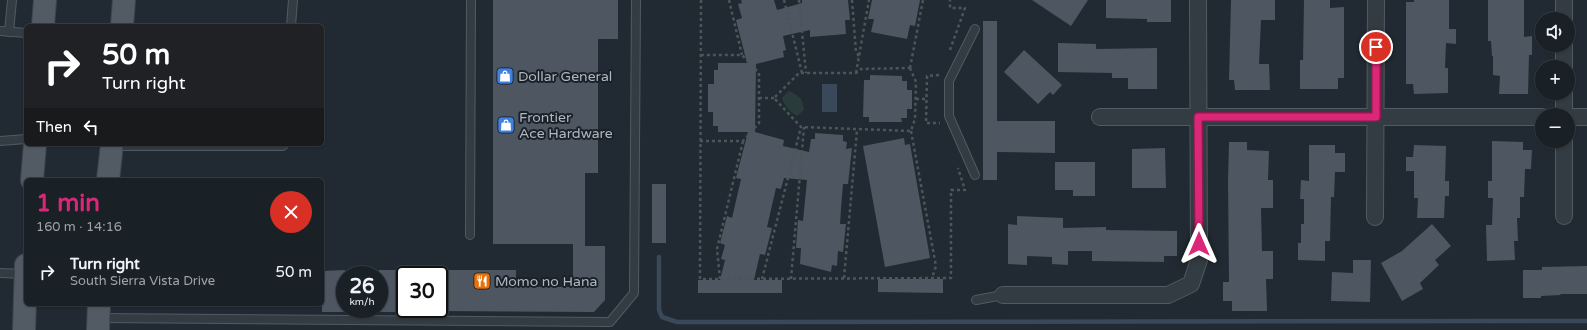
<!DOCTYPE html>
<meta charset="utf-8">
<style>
:root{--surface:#192026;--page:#262d32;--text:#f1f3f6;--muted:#9fa3a7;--line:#373e43;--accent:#db2777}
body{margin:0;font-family:"Varela Round",sans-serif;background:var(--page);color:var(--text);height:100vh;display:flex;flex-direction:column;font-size:15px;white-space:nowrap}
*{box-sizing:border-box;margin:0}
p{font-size:13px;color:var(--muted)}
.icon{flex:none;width:22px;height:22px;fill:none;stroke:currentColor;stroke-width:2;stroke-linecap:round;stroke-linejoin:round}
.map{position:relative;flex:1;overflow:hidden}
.panel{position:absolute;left:24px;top:178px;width:300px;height:128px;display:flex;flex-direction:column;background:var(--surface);border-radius:6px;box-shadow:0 1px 3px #0004,0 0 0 1px var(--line)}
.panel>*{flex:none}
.guide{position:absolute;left:24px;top:24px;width:300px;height:122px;border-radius:6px;box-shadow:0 1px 3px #0004,0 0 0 1px var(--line);background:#202124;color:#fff;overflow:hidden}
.tools{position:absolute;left:1535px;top:12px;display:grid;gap:8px}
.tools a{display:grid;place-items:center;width:40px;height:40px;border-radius:50%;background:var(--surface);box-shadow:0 1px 3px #0004,0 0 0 1px var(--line);font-size:20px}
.speed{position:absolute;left:336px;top:266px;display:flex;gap:8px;font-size:20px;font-weight:700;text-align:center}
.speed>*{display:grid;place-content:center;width:52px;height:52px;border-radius:50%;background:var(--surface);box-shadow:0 1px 3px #0004,0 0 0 1px var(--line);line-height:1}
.speed small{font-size:10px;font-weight:400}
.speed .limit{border:2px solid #111;border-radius:6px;background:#fff;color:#111}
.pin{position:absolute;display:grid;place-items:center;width:34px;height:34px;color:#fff;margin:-17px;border:2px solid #fff;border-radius:50%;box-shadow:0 1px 4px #0007}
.me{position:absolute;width:44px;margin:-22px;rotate:0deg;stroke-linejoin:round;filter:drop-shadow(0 0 3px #0008)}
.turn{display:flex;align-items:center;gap:14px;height:84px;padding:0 12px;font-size:18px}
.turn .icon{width:52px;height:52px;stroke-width:2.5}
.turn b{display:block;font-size:28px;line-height:34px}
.then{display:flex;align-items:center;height:38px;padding:0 12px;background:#0003;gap:8px;font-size:15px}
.round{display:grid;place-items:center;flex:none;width:42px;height:42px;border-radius:21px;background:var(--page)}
.head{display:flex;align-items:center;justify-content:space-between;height:68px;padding:0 12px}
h1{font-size:24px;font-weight:800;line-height:30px;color:var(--accent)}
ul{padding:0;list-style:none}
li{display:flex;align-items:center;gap:12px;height:52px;padding:0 12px}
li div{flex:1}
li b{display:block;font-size:15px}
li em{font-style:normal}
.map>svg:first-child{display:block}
.green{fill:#2a3c3a}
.water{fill:#39495a}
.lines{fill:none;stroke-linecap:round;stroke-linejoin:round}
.stream{stroke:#39495a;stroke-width:4.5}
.building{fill:#4d5661}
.service-casing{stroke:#525a61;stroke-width:10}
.minor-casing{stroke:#525a61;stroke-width:18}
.primary-casing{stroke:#3e454d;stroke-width:24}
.path{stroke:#485758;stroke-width:2.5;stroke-dasharray:3 3;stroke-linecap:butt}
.service{stroke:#343c43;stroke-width:8}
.minor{stroke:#343c43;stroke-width:16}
.primary{stroke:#525b63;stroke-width:22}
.route-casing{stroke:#8e194d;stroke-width:10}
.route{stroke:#db2777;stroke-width:7}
.labels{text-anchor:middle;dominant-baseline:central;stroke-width:4;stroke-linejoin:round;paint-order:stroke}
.poi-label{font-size:14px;fill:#afb7c0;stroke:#1a2128;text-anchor:start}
</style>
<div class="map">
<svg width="1587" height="330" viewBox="0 0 1587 330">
<rect width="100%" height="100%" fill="#212a32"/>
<!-- green -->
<path class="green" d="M789,91C799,96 803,98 804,110L797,116C789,111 785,107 782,98Z"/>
<!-- water -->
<rect class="water" x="822" y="84" width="15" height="28"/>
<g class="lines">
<!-- stream -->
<path class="stream" d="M659,257V310L662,317L677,322L1587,321"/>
</g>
<!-- building -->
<g class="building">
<path d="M493,0H618V39H598V173H585V246H605V300L594,312L439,311V270H516V287H573V244H493Z"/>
<path d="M741,0H774L777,10L802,3V0H848L850,20H845L846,34L810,37V30L783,36L786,50L783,51L784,57L756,64L755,132L784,140L783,146L809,152L811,139H815V133L843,135V141L847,142L846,149L852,148L848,184H843L841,209L840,224H846L843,252L838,251L837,266L832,265L831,272L800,264L801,248H796L798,220L803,221L807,180L784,178L781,189L776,188L767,227L772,228L765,255L760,254L754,280H782V293H698V280H720L725,260L721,259L725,245L720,243L727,216L732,218L741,179L736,178L748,132H718V126H713V112H708V84H714V70H718V63H747L736,20L742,18L738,4L742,3Z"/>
<path d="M872,0H920L915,26L910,25L907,39L871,32L874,19H868Z"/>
<path d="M1032,0H1088L1071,26Z"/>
<path d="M1106,0H1171V22H1147V19L1106,18Z"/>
<path d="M1231,0H1275V20H1261L1259,64H1269L1270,90H1235L1234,80H1229Z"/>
<path d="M1304,0H1330V8L1344,7V78H1338V89H1300V60H1303Z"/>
<path d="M1414,0H1449V29H1456V44L1446,43L1445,68H1448V93L1414,94L1413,84H1406V2H1414Z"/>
<path d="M1488,0H1524V37L1532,36V55H1529L1528,94H1499L1500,76L1493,75V56H1492L1491,41H1488Z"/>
<path d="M983,21H997V121H1055V153L997,152V180H983Z"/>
<path d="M1058,43L1096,44V49L1157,48V89H1128V78H1112V73L1058,72Z"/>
<path d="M1024,50L1062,85L1053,95L1050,92L1038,104L1004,72Z"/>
<path d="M870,75L902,76V81H907V90H912V109H907V118H901L902,122H869V117H863L864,80H870Z"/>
<path d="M904,138L905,145L910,144L930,258L885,267L863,146Z"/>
<path d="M1492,141L1523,142V150H1532L1531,169H1525L1524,197H1520V218H1517L1518,241H1514L1515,260L1487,261L1486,225H1492L1493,198H1488V181H1492Z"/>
<path d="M1229,142H1247V150L1269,151L1268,180H1273V208H1261L1262,251H1273V279H1266L1267,311H1232V301H1223V282H1229L1228,180Z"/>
<path d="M1309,145H1335V153H1345V172H1335L1334,197H1331L1330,241H1325V261L1298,260V243H1301V224H1304V199H1300L1301,180L1309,181Z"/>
<path d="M1414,145L1446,146L1445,181H1449V196H1445L1444,218H1417L1418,198H1414V171H1406V157H1413Z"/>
<path d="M1165,148L1166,188H1132V149Z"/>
<path d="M1055,162H1095V196H1073V190H1055Z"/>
<rect x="652" y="184" width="14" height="59"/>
<path d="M1017,216L1063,218V228L1106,227V230L1177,231V256H1164V262L1092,261V251H1068V265L1052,264V257L1027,256V265L1008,264V224L1017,225Z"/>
<path d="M1432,224L1451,246L1435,260L1439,265L1420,283L1423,289L1402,301L1381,263L1402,251Z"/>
<path d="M1353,260H1371L1370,302L1331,301L1332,272L1353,273Z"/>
<path d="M1587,266V294H1560L1561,295L1541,296V298H1523V270H1542V267Z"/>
<path d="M345,270V312H322V271Z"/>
<rect x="379" y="270" width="26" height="42"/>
<path d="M878,279H943V293L878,292Z"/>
</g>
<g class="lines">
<defs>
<g id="service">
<path d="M291,26L293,0"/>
<path d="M975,29L949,81V116L975,175"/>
<path d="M0,31L26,33"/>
<path d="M9,32L12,0"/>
<path d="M0,141L26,139"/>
<path d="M112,146H283V144"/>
<path d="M470,235L471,0"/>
<path d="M0,273L25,274"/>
<path d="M976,300L1003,295"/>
<path d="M100,318L610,322L634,293L636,0"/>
</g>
<g id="minor">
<path d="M1564,19V0"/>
<path d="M1564,67V45"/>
<path d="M1564,115V93"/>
<path d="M1100,117H1542"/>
<path d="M1568,117H1587"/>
<path d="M1564,141V216"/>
<path d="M1375,217L1376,0"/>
<path d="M1003,295H1168L1191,284L1199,260L1198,0"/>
</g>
<g id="primary">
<path d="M43,26L45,0"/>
<path d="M122,26L124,0"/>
<path d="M32,180L35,144"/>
<path d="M108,180L112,144"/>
<path d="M24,330L26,265"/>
<path d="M98,330L99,304"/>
</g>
</defs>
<!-- service casing -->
<use href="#service" class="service-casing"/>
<!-- minor casing -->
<use href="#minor" class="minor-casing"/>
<!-- primary casing -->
<use href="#primary" class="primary-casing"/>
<!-- path -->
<g class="path">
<path d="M701,0L700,279L951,278V190H965L958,168"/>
<path d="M729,0L742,55"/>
<path d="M784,0L802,73"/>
<path d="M799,0L806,73"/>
<path d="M852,0L856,52L859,56"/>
<path d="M950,50L965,8H950V0"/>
<path d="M910,68L916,82L915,119L911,131L801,127L774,98L799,73H856L861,69Z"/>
<path d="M910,68L923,0"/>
<path d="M856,73L869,0"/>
<path d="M939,75L927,76L926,123H940"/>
<path d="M759,98H774"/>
<path d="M916,99H926"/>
<path d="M911,131L936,266L932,278"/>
<path d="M700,141H743L759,123V73L742,55H701"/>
<path d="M844,278L857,130"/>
<path d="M720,279L717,249L743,141"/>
<path d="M762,279L801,127"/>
<path d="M791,279L804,127"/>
</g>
<!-- service -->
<use href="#service" class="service"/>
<!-- minor -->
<use href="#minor" class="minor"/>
<!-- primary -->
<use href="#primary" class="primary"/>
</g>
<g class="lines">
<defs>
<path id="route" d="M1199,244L1198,117H1376V47"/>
</defs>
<!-- route casing -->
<use href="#route" class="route-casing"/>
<!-- route -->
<use href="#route" class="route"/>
</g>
<!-- icons -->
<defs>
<symbol id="shop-square" viewBox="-11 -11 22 22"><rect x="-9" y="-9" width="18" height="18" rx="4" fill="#3f7fe0" stroke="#1a2128"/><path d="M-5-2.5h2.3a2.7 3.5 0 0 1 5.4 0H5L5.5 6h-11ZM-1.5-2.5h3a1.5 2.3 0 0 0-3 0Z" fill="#fff"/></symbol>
<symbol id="restaurant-square" viewBox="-11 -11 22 22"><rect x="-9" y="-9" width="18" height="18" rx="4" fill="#e8710a" stroke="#1a2128"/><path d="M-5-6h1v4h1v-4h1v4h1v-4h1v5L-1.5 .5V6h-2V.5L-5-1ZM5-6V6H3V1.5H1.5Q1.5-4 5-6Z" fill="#fff"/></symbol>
</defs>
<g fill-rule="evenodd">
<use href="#shop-square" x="495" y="66" width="20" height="20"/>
<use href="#shop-square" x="496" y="115" width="20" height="20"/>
<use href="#restaurant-square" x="472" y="271" width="20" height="20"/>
</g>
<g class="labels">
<!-- poi labels -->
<g class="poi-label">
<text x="518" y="76">Dollar General</text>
<text x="519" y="117">Frontier<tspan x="519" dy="16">Ace Hardware</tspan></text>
<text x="495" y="281">Momo no Hana</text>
</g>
</g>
</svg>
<div class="tools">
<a><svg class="icon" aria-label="sound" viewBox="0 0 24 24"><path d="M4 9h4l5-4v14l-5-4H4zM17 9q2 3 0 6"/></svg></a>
<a>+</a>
<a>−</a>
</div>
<div class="speed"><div>26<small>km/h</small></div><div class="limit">30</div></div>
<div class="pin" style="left:1376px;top:47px;background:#d93025"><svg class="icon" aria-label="arrive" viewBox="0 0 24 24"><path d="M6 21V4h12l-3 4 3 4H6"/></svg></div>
<svg class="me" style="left:1199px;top:244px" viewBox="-20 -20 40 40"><path d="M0-17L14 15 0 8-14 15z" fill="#db2777" stroke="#fff" stroke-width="4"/></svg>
<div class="guide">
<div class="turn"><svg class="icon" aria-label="right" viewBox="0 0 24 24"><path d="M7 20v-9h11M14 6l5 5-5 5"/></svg><div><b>50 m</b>Turn right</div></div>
<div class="then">Then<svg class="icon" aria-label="left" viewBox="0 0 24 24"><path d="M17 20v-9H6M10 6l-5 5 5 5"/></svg></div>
</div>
<section class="panel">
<div class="head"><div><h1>1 min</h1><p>160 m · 14:16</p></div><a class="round" style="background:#d93025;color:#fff"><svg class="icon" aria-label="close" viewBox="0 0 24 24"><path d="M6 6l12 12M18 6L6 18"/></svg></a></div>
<ul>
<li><svg class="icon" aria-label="right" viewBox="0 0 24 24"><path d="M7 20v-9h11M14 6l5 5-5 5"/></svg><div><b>Turn right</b><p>South Sierra Vista Drive</p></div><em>50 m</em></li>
</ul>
</section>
</div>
